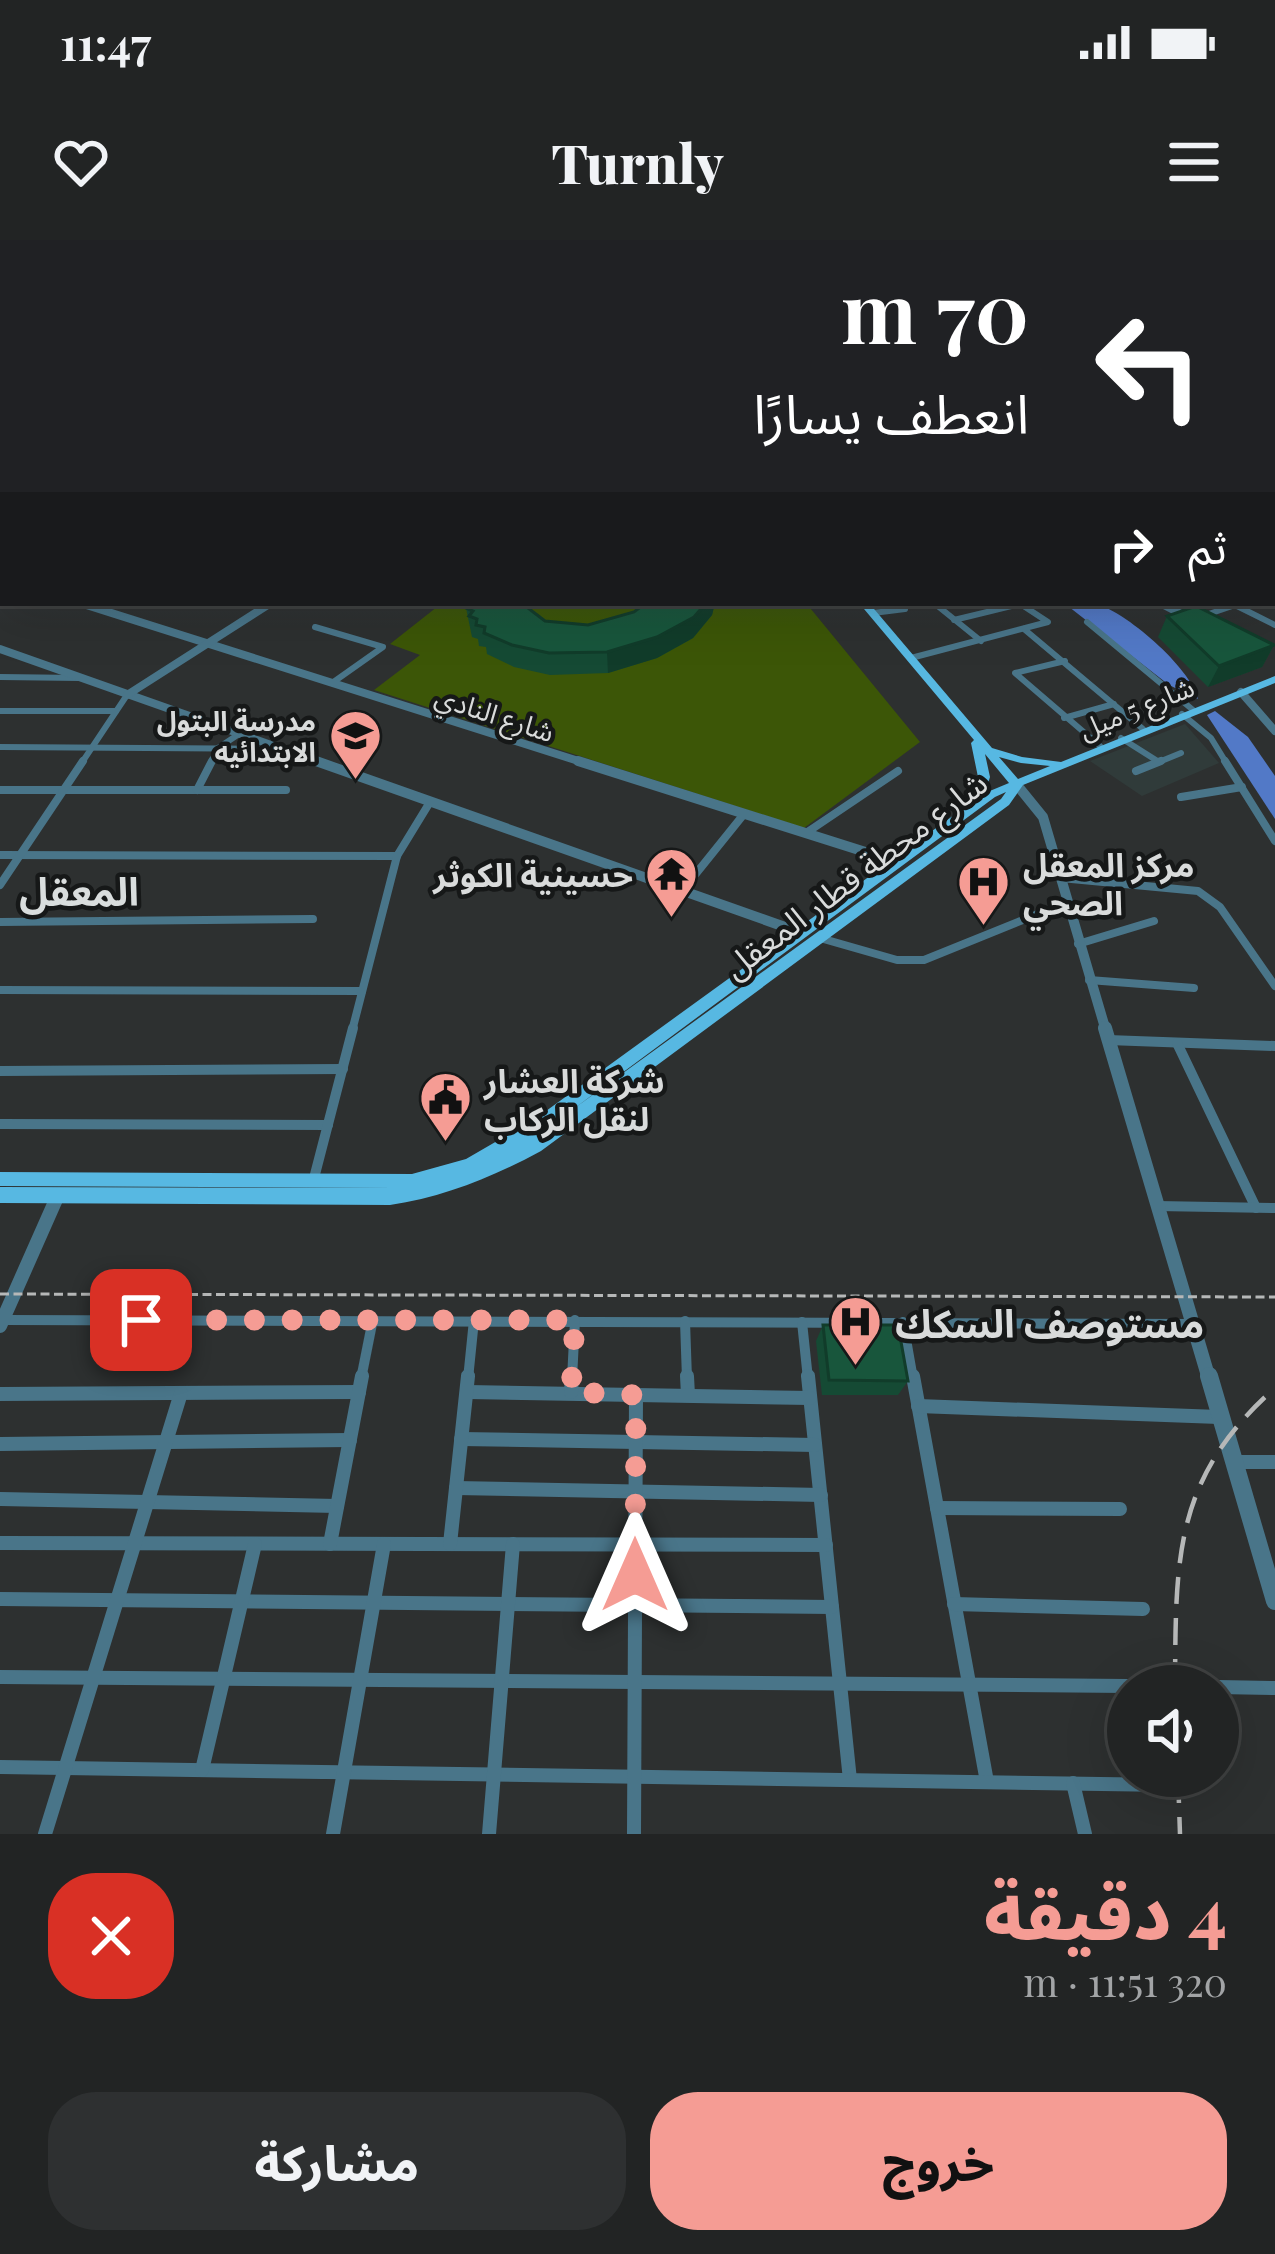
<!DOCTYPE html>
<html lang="ar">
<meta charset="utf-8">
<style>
:root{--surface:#222424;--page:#2e3031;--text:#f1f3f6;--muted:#a2a4a6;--line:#3f4141;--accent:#f59c94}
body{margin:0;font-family:"Playfair Display","Noto Sans Arabic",serif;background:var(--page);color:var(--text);direction:rtl;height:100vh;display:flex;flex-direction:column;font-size:45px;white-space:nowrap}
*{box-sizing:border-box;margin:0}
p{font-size:39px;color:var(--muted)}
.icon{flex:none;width:66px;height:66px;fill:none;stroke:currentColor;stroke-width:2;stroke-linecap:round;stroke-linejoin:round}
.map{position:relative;height:1594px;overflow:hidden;direction:ltr}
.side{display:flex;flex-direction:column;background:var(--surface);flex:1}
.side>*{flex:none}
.top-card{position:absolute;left:0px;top:0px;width:1275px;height:366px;box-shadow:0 12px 48px #0002,0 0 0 3px var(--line);direction:rtl;background:#202124;color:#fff;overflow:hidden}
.controls{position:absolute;left:1107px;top:1425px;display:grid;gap:24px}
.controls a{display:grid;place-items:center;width:132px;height:132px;border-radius:50%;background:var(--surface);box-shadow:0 12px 48px #0002,0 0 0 3px var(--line);font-size:60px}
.pin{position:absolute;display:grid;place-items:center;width:102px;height:102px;color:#fff;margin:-51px;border-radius:24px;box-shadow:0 6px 18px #0006}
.me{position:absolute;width:132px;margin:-66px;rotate:0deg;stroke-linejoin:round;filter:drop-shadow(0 0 9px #0008)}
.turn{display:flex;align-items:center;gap:42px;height:252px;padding:0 48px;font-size:54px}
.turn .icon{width:156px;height:156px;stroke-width:2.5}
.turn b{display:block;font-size:84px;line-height:102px}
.then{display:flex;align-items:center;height:114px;padding:0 48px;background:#0003;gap:24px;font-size:45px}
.round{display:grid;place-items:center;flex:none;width:126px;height:126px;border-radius:48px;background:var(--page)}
.summary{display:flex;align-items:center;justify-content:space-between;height:204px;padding:0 48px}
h1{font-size:72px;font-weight:800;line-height:90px;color:var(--accent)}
.button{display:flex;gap:24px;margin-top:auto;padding:24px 48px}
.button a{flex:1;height:138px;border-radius:48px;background:var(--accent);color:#111;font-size:48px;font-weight:800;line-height:138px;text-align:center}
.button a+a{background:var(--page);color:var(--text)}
.status{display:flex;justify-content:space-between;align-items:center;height:84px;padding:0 60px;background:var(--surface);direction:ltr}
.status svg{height:33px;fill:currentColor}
header{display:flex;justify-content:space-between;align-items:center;height:156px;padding:0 48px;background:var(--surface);font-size:54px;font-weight:800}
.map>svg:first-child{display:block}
.built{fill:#303b3a}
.green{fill:#3c5607}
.water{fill:#5279c7}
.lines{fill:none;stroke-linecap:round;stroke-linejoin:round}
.minor-far3{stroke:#497589;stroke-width:6}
.minor-far2{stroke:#497589;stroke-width:8}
.minor-far1{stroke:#497589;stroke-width:10}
.minor{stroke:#497589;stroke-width:14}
.tertiary-far3{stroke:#497589;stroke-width:8}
.tertiary-far2{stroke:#497589;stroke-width:10}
.tertiary-far1{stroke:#497589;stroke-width:14}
.tertiary{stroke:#497589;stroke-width:18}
.primary{fill:#57b8e2;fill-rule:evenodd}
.rail-far1{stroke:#b6b8b8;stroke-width:3;stroke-dasharray:9 4.5;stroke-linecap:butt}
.rail{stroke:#b6b8b8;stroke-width:4.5;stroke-dasharray:27 14;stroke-linecap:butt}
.wall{fill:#154a34}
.shaded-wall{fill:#113c2a}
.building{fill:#18563c;stroke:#113c2a;stroke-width:3}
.route{stroke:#f59c94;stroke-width:21;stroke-dasharray:0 37.8}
.labels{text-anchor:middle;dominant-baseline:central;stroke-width:9;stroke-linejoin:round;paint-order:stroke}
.far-street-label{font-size:27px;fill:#d9dbdb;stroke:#161818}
.far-poi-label{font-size:27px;font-weight:bold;fill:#d9dbdb;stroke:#161818;text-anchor:end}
.poi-label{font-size:33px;font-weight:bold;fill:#d9dbdb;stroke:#161818;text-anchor:start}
.street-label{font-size:33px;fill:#d9dbdb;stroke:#161818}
.quarter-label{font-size:39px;font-weight:bold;fill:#d9dddd;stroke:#161818}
.near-poi-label{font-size:39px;font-weight:bold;fill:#d9dbdb;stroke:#161818;text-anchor:start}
</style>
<div class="status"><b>11:47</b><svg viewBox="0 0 49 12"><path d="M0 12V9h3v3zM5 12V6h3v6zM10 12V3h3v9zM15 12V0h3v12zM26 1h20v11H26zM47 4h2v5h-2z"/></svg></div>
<header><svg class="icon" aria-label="menu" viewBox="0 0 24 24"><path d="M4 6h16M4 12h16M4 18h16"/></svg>Turnly<svg class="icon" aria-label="heart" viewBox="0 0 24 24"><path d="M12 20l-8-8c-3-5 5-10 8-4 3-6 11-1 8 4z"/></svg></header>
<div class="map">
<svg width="1275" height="1594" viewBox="0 0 1275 1594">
<rect width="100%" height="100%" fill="#2d3030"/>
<!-- built -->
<path class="built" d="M1185,484L1219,523L1142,556L1090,521Z"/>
<!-- green -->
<path class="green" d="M442,363H806L920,502L804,588L374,450L420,415L390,404Z"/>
<!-- water -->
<g class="water">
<path d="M1064,363C1073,363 1085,361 1093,363C1125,370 1191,428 1198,459L1169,445Z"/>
<path d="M1215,471L1248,497L1275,536V579L1207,475Z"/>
</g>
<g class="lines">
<!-- minor-far3 -->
<g class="minor-far3">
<path d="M934,363L981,401"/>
<path d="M1235,365L1275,385"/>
<path d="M873,373L905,369L901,363"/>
<path d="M1200,377L1241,363"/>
<path d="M954,380L1020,364"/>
<path d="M1087,382L1193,470"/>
<path d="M315,387L383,407L332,443"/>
<path d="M1024,389L1143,489"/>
<path d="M911,418L1048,382L1019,363"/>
<path d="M1065,421L1015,433L1100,506"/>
<path d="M0,437L80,438"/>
<path d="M0,471H116"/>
<path d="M1182,474L1211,498L1227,524"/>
<path d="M1064,478L1114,464"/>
<path d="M1121,498L1159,522"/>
<path d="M0,507L280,509"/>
<path d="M81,524L127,455"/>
<path d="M210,524L218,508L239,494"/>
<path d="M1154,524L1181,513"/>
</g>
<!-- minor-far2 -->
<g class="minor-far2">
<path d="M1225,521L1275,601"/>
<path d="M1136,531L1161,521"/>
<path d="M0,550H286"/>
<path d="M197,550L212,521"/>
<path d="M1181,557L1242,547"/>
<path d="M806,593L898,531"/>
<path d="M0,615L397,616"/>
<path d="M1061,638L1198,651L1220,667L1275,746"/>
<path d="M0,645L83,521"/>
<path d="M682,651L744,574"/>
<path d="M0,682L313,679"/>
<path d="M820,698L897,720H924L1065,663"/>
<path d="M1078,704L1154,681"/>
<path d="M1089,740L1194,748"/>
<path d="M0,750L362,751"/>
<path d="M352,791L397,616L430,562"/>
</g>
<!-- minor-far1 -->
<g class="minor-far1">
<path d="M1108,800L1275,806"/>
<path d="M1177,803L1256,968"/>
<path d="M0,831L343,829"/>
<path d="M0,884L328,885"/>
<path d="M313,942L353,788"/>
<path d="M1157,966L1275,968"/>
<path d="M4,1080L1192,1084"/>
<path d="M685,1081L687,1139"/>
<path d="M802,1082L808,1139"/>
<path d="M903,1082L913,1139"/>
<path d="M361,1139L373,1079"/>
<path d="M468,1139L474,1080"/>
<path d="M572,1139L575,1080"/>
</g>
<!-- minor -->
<g class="minor">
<path d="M687,1136L688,1155"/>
<path d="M808,1136L850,1540"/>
<path d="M913,1136L987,1542"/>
<path d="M467,1152L810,1158"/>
<path d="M571,1152L572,1136"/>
<path d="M0,1154L359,1152"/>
<path d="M918,1166L1219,1177"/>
<path d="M461,1199L815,1205"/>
<path d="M0,1204L350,1200"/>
<path d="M1235,1222H1275"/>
<path d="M456,1248L821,1255"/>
<path d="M0,1259L337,1266"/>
<path d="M937,1268L1120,1269"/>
<path d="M0,1303L826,1305"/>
<path d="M330,1304L362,1136"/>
<path d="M450,1304L468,1136"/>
<path d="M0,1359L832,1367"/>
<path d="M954,1364L1143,1369"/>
<path d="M0,1437L1128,1446"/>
<path d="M1218,1447L1275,1448"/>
<path d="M0,1527L1169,1545"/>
<path d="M202,1530L255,1304"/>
<path d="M1073,1543L1085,1594"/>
<path d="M45,1594L181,1153"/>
<path d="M333,1594L384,1304"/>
<path d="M489,1594L513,1304"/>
<path d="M634,1594L636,1155"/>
</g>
<!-- tertiary-far3 -->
<g class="tertiary-far3">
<path d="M80,363L588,524"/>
<path d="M1160,363L1189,378"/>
<path d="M0,409L325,524"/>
<path d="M1241,452L1275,491"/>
<path d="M127,455L271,363"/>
</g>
<!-- tertiary-far2 -->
<g class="tertiary-far2">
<path d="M316,521L802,693"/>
<path d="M578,521L897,622"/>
<path d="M1017,545L1043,577L1106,791"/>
</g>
<!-- tertiary-far1 -->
<g class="tertiary-far1">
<path d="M1105,788L1209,1139"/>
<path d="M0,1086L58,955"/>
</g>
<!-- tertiary -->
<path class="tertiary" d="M1209,1136L1275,1361"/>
<!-- primary -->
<path class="primary" d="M859,363H869L992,508L1022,517L1061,522L1275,436V443L1023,545L1009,565L541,911C493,937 444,957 390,965L0,963V947L398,948L0,946V932L412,934L466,919L535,879L972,562L978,537L971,503L974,500ZM985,514L1009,543L985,553L990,537ZM999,517L1021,523L1050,526L1018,539ZM1006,552L1001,559L572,870L995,557Z"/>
<!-- rail-far1 -->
<path class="rail-far1" d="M0,1054L1275,1057"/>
<!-- rail -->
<g class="rail">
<path d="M1175,1446C1176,1319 1173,1238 1275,1148"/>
<path d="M1178,1536L1180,1594"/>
</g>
</g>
<!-- wall -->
<g class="wall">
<path d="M465,363H529L527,367L545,381L588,385L634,372L646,363H715L712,375L693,398L657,418L608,433L550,435L514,427L487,414L486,407L479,406L478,399L472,397Z"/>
<path d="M1167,376L1274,405L1262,427L1208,447L1158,397Z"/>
<path d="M823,1085L908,1141L898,1155H822L816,1101Z"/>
</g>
<!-- shaded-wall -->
<g class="shaded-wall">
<path d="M3,292V320L0,322V294Z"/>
<path d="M706,363H715L712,375L693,398L657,418L608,433L607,412Z"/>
<path d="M1274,405L1262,427L1208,447L1219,426Z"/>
</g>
<!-- building -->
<g class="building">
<path d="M3,261V292L0,294V262Z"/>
<path d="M471,363H524V365L545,381L588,385L634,372L646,363H706L694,377L657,397L607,412L549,413L512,405L484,393L485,387L476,385L477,379L469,376L473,371L466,368Z"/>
<path d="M1196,366L1274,405L1219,426L1167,376Z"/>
<path d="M823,1085H898L908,1141L829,1140Z"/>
</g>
<!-- sky -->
<linearGradient id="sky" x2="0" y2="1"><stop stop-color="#191a1a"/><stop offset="0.42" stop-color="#464e59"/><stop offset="1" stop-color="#464e59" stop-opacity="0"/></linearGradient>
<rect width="1275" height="386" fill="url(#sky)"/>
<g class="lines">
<!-- route -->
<path class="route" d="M141,1080H575L571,1152L636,1155L635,1335"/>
</g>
<!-- icons -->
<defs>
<symbol id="school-pin" viewBox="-11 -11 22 30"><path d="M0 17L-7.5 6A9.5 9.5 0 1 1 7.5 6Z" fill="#f59c94" stroke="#161818"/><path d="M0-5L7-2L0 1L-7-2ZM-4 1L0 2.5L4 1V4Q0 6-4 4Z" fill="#111"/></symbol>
<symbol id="temple-pin" viewBox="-11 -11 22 30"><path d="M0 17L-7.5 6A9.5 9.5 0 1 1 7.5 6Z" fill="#f59c94" stroke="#161818"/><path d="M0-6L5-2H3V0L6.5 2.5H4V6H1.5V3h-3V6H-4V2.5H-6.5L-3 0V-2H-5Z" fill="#111"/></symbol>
<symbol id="hospital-pin" viewBox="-11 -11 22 30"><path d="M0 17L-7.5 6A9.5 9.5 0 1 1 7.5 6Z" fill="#f59c94" stroke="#161818"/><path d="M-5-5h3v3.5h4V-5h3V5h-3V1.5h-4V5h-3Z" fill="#111"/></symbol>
<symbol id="civic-pin" viewBox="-11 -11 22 30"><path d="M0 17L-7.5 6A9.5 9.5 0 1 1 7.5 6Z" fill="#f59c94" stroke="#161818"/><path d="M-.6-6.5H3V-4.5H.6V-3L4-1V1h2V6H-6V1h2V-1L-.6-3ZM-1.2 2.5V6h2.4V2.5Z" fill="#111"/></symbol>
</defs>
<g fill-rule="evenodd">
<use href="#school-pin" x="326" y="466" width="59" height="81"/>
<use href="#temple-pin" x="642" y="604" width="59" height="81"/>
<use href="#hospital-pin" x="954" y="612" width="59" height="81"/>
<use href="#civic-pin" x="416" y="828" width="59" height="81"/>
<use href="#hospital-pin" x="826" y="1052" width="59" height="81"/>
</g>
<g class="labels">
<!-- far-street labels -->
<g class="far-street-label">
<text transform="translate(1136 467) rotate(-22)">شارع 5 ميل</text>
<text transform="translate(495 473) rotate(18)">شارع النادي</text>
</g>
<!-- far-poi labels -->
<g class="far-poi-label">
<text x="316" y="480">مدرسة البتول<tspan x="316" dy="31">الابتدائيه</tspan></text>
</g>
<!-- poi labels -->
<g class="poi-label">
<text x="1023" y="623">مركز المعقل<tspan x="1023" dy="38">الصحي</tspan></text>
<text x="633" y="633" text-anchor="end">حسينية الكوثر</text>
<text x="484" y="839">شركة العشار<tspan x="484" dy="38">لنقل الركاب</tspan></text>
</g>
<!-- street labels -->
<g class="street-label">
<text transform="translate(854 633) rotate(-37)">شارع محطة قطار المعقل</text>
</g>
<!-- quarter labels -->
<g class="quarter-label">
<text x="79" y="650">المعقل</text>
</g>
<!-- near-poi labels -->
<g class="near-poi-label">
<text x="895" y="1082">مستوصف السكك</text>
</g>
</g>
</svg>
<div class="controls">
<a><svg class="icon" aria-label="sound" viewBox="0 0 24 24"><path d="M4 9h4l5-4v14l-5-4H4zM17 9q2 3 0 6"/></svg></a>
</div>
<div class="pin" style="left:141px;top:1080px;background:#d93025"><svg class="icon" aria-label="arrive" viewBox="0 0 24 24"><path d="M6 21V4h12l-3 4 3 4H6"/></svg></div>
<svg class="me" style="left:635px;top:1335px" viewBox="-20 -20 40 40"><path d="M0-17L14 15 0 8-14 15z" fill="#f59c94" stroke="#fff" stroke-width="4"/></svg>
<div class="top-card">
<div class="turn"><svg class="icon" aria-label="left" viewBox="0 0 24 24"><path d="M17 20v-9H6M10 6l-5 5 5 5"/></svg><div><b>70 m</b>انعطف يسارًا</div></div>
<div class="then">ثم<svg class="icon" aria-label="right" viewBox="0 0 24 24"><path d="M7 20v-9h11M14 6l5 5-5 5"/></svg></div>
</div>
</div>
<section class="side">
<div class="summary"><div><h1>4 دقيقة</h1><p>320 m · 11:51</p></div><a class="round" style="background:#d93025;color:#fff"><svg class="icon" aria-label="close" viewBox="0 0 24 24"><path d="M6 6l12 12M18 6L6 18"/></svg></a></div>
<div class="button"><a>خروج</a><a>مشاركة</a></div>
</section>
